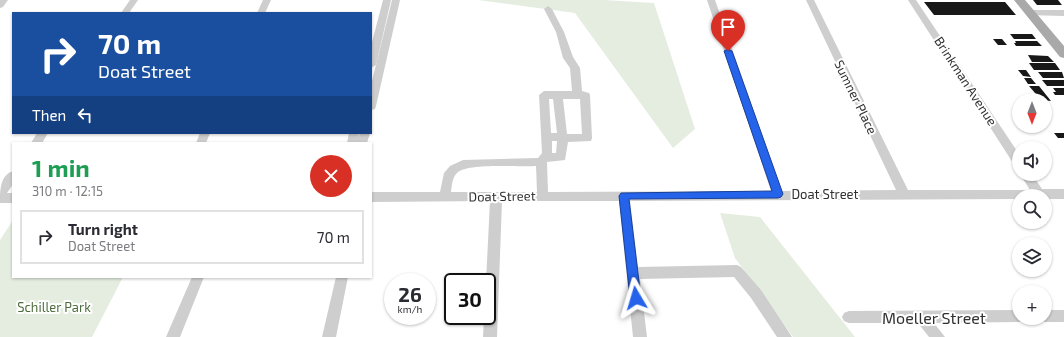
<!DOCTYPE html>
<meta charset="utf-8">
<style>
:root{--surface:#fff;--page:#f7f7f7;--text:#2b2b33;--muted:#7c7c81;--line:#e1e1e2}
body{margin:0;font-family:"Exo 2",sans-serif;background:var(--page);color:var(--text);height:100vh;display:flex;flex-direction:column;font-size:15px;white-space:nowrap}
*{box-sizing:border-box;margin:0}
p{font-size:13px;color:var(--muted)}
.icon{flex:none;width:22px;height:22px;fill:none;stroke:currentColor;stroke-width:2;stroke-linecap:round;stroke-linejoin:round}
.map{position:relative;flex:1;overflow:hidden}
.sheet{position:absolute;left:12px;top:142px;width:360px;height:136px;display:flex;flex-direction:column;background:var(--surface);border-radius:0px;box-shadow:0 1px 3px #0004}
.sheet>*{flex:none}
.banner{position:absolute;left:12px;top:12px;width:360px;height:122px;border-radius:0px;box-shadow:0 1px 3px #0004;background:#1a4fa0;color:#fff;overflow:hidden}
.needle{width:26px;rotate:180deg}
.controls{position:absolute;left:1012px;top:93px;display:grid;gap:8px}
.controls a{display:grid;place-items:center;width:40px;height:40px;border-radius:50%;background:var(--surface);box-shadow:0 1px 3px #0004;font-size:20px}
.speed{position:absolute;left:384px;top:273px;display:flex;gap:8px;font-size:20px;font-weight:700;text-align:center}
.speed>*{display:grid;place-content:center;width:52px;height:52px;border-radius:50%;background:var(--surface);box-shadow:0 1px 3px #0004;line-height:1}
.speed small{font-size:10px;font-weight:400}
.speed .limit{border:2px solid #111;border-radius:6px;background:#fff;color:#111}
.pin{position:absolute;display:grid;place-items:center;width:34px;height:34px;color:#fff;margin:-41px -17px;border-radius:50% 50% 50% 0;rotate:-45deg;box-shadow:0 0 4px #0007}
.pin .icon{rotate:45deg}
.me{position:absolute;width:44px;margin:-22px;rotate:353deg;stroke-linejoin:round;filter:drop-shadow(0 0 3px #0008)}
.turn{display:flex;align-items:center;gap:14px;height:84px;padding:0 20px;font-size:18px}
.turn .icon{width:52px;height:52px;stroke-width:2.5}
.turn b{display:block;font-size:28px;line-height:34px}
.then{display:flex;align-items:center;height:38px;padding:0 20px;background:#0003;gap:8px;font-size:15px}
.round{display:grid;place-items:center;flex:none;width:42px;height:42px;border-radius:21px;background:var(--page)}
.summary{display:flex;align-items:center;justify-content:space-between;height:68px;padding:0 20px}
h1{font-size:24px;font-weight:700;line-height:30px;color:#1e9e55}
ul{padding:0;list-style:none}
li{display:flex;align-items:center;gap:12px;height:54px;margin:0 8px 6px;padding:0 12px;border:2px solid var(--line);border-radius:0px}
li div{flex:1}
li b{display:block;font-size:15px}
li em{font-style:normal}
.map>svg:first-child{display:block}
.green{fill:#e5ede0}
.building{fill:#181818}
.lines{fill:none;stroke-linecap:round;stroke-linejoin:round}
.minor{fill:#cecece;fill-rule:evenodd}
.major{fill:#a9a9a9;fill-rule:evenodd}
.route{fill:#2563eb;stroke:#184099}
.labels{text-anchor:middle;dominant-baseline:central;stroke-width:4;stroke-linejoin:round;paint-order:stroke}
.street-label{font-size:13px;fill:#313131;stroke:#fff}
.park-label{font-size:13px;fill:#4e6d3e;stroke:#fff}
.near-street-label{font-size:16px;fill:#313131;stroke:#fff}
</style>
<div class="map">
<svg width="1064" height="337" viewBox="0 0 1064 337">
<rect width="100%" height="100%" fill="#fff"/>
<!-- green -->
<g class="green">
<path d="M478,0H604L654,3L695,129L673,148L575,13Z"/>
<path d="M720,213L760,217L855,337H793L735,258Z"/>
<path d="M13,220V277H123L92,337H0V240Z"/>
</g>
<!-- building -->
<g class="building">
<path d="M1033,0H1058L1062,5H1037Z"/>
<path d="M924,2H1005L1016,15H934Z"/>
<path d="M1010,34H1032L1036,39H1014Z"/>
<path d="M993,39H1002L1007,45H998Z"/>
<path d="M1015,41H1037L1042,46H1016L1014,43H1016Z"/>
<path d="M1028,55L1048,56L1054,62H1032Z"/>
<path d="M1029,63H1055L1060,70H1034Z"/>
<path d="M1018,70H1026L1031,77L1023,76Z"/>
<path d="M1038,72H1062L1064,78H1043Z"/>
<path d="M1024,78H1031L1036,84H1028Z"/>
<path d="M1042,80H1064V86H1047Z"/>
<path d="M1029,86H1039L1051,101L1041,100Z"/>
<path d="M1053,88H1064V95H1055L1053,92H1056Z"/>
<path d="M1054,133H1064V138H1058Z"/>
</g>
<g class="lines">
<!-- minor -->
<g class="minor">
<path d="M0,0H8L3,7L0,8Z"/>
<path d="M130,0H138L129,13H121Z"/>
<path d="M263,0H271L265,13H257Z"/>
<path d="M383,0H391L376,65L371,68V46Z"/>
<path d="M392,0H400L376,106L375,109L371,110V85Z"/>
<path d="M707,0H715L782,191L896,190L806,0H814L908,190H1030L1020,174H1032L1042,189H1064V199H1045V196H1019V199L630,201L638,267L737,265L741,267L761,290L792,337H777L751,298L734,277L640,279L647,337H633L619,201H502L497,337H483L484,316H487L486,282L490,201L371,202V192H440L444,173L450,166L463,160L538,158L542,153L539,95L544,91H572L570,68L563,58L556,32L544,9L548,6L552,9L564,32L573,57L580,68L582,91L589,93L590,95L592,138L591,141L568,142L565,160L547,162L548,192L771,191ZM549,99H553L557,133H551ZM563,99H580L582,134H567ZM552,141H557L556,153H552ZM536,166L537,192H451C452,185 452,177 458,172C470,163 519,167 536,166Z"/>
<path d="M908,0H916L1019,154V167L1015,166Z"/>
<path d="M1029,10H1064V16L1026,15L1025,13L1026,11Z"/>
<path d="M37,133H48L42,143H31Z"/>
<path d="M200,133H210L206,143H196Z"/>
<path d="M349,133H359L358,138L360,133H370L367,143H347Z"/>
<path d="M13,171V184L7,193H13V203H0C0,191 0,175 13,171Z"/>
<path d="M192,277H204L180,337H166Z"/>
<path d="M336,277H348L336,337H322Z"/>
<path d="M1019,310V318H1025L1024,320L1019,322L934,323L945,337H929L918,323H849L844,321L842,317L844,313L849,311Z"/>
<path d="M1045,310H1064V322H1045L1040,320L1039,318H1045Z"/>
</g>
<!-- major -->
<path class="major" d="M1014,0H1025L1064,46V58L1060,57Z"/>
</g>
<!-- route -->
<path class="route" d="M728,49L732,51L783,194L781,197L778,198L629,199L641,298L640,302L636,303L632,302L630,298L619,196L621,193L772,191L724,51Z"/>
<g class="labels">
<!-- street labels -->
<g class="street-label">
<text transform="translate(966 81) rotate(57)">Brinkman Avenue</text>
<text transform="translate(856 97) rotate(64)">Sumner Place</text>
<text x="825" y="194">Doat Street</text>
<text transform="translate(502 196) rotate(-1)">Doat Street</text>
</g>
<!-- park labels -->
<g class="park-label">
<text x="54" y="307">Schiller Park</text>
</g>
<!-- near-street labels -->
<g class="near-street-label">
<text x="934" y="317">Moeller Street</text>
</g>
</g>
</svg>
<div class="controls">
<a><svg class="needle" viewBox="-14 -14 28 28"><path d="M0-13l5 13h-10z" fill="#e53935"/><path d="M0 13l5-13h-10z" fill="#7c7c81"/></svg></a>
<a><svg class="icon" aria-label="sound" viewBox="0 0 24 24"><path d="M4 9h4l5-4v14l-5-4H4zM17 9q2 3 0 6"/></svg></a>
<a><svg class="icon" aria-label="search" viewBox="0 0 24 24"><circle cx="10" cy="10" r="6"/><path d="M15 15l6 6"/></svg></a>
<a><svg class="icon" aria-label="layers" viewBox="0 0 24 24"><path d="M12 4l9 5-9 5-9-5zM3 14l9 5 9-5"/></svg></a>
<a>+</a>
</div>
<div class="speed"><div>26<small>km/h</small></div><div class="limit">30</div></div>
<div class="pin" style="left:728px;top:51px;background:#d93025"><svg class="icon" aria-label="arrive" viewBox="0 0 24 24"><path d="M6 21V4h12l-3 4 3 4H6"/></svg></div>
<svg class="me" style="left:636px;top:298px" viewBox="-20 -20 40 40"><path d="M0-17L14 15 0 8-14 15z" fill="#2563eb" stroke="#fff" stroke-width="4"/></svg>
<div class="banner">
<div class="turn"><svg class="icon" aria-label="right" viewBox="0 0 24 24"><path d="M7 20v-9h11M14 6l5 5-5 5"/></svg><div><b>70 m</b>Doat Street</div></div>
<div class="then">Then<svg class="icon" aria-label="left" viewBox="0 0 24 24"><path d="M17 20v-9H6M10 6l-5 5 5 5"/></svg></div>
</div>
<section class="sheet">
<div class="summary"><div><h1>1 min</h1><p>310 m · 12:15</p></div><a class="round" style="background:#d93025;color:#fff"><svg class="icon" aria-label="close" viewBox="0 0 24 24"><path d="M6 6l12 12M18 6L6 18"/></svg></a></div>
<ul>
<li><svg class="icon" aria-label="right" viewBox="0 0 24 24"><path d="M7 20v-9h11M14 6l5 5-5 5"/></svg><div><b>Turn right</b><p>Doat Street</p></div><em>70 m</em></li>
</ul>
</section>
</div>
